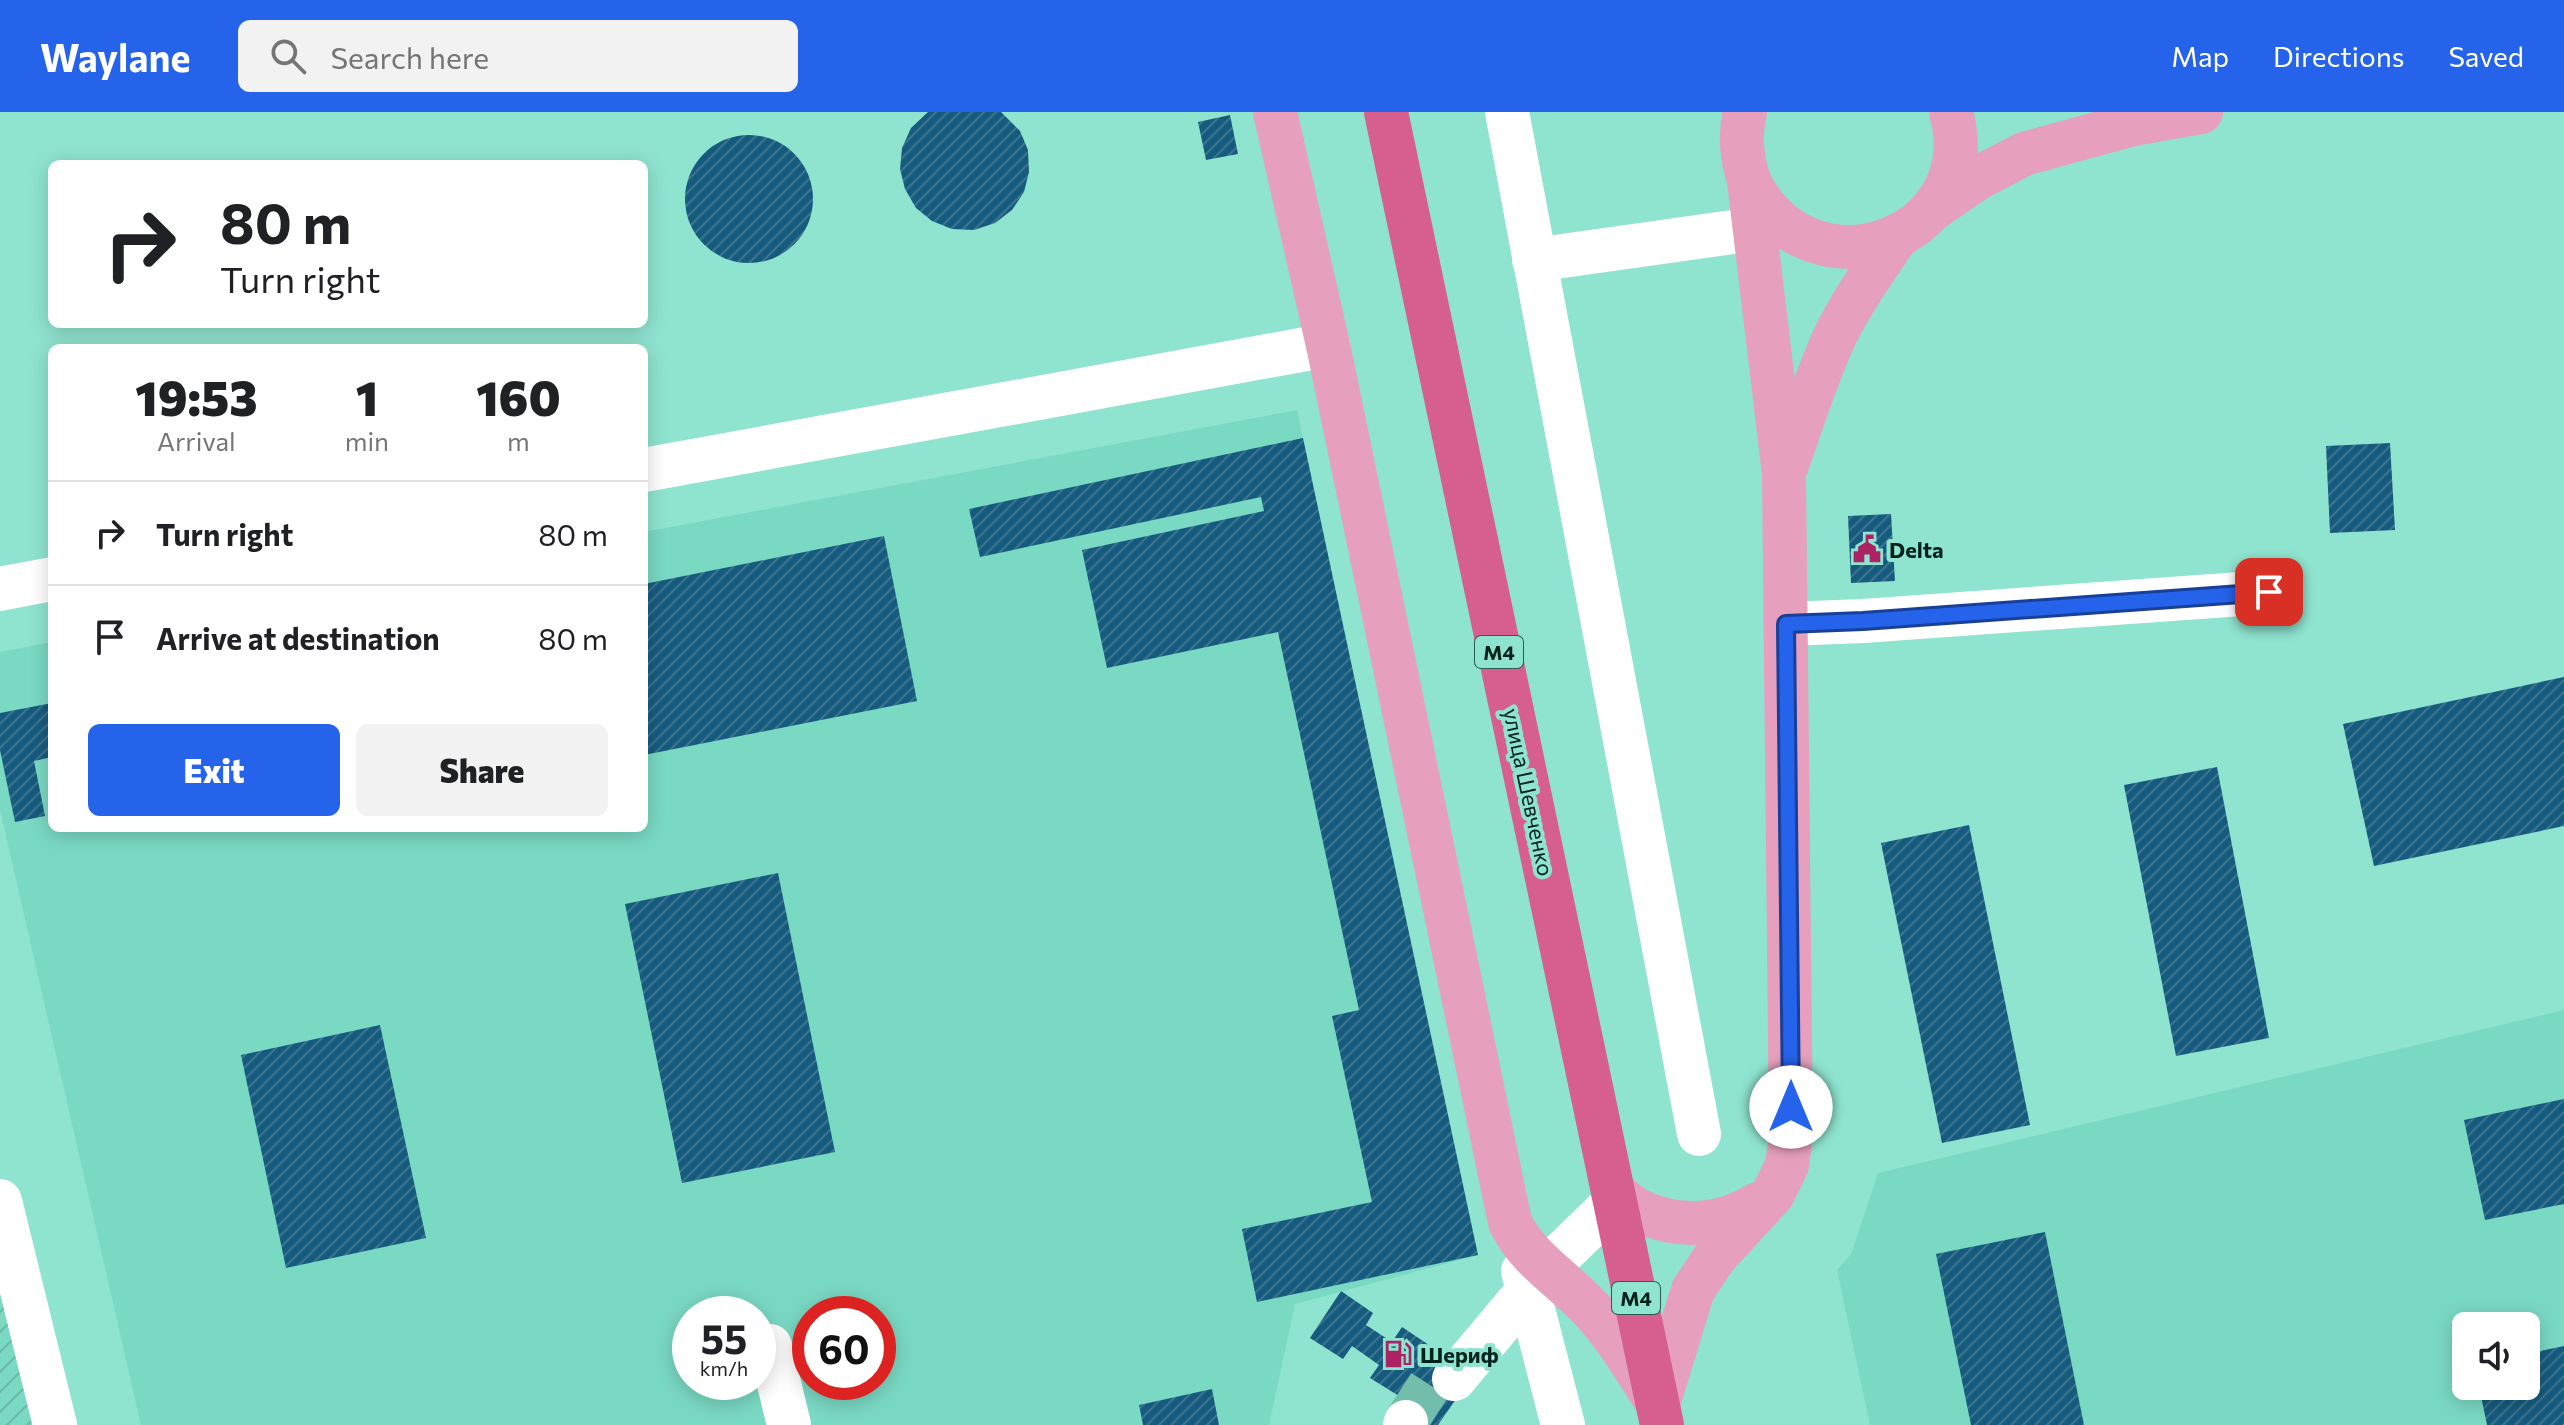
<!DOCTYPE html>
<meta charset="utf-8">
<style>
:root{--surface:#fff;--page:#f2f2f2;--text:#202124;--muted:#757577;--line:#e0e0e0;--accent:#2563eb}
body{margin:0;font-family:Commissioner,sans-serif;background:var(--page);color:var(--text);height:100vh;display:flex;flex-direction:column;font-size:30px;white-space:nowrap}
*{box-sizing:border-box;margin:0}
p{font-size:26px;color:var(--muted)}
.icon{flex:none;width:44px;height:44px;fill:none;stroke:currentColor;stroke-width:2;stroke-linecap:round;stroke-linejoin:round}
.map{position:relative;flex:1;overflow:hidden}
.side{position:absolute;left:48px;top:232px;width:600px;height:488px;display:flex;flex-direction:column;background:var(--surface);border-radius:12px;box-shadow:0 4px 20px #0003}
.side>*{flex:none}
.hud{position:absolute;left:48px;top:48px;width:600px;height:168px;border-radius:12px;box-shadow:0 4px 20px #0003;background:#fff;color:var(--text);overflow:hidden}
.buttons{position:absolute;left:2452px;top:1200px;display:grid;gap:16px}
.buttons a{display:grid;place-items:center;width:88px;height:88px;border-radius:12px;background:var(--surface);box-shadow:0 4px 20px #0003;font-size:40px}
.speed{position:absolute;left:672px;top:1184px;display:flex;gap:16px;font-size:40px;font-weight:700;text-align:center}
.speed>*{display:grid;place-content:center;width:104px;height:104px;border-radius:50%;background:var(--surface);box-shadow:0 4px 20px #0003;line-height:1}
.speed small{font-size:20px;font-weight:400}
.speed .limit{border:12px solid #d22;background:#fff;color:#111}
.pin{position:absolute;display:grid;place-items:center;width:68px;height:68px;color:#fff;margin:-34px;border-radius:16px;box-shadow:0 4px 12px #0006}
.me{position:absolute;width:88px;margin:-44px;rotate:0deg;stroke-linejoin:round;filter:drop-shadow(0 0 6px #0008)}
.turn{display:flex;align-items:center;gap:28px;height:168px;padding:0 40px;font-size:36px}
.turn .icon{width:104px;height:104px;stroke-width:2.5}
.turn b{display:block;font-size:56px;line-height:68px}
.eta{display:flex;justify-content:space-evenly;align-items:center;height:136px;text-align:center}
.eta b{font-size:48px;font-weight:800;line-height:56px}
.action{display:flex;gap:16px;margin-top:auto;padding:16px 40px}
.action a{flex:1;height:92px;border-radius:12px;background:var(--accent);color:#fff;font-size:32px;font-weight:800;line-height:92px;text-align:center}
.action a+a{background:var(--page);color:var(--text)}
ul{padding:0;list-style:none}
li{display:flex;align-items:center;gap:24px;height:104px;padding:0 40px;border-top:2px solid var(--line)}
li div{flex:1}
li b{display:block;font-size:30px}
li em{font-style:normal}
header{display:flex;align-items:center;gap:48px;box-sizing:border-box;height:112px;padding:0 40px;background:var(--accent);color:#fff}
header strong{font-size:38px}
nav{display:flex;gap:44px;margin-inline-start:auto;font-size:28px}
.search{width:560px;height:72px;background:var(--page);display:flex;align-items:center;gap:20px;box-sizing:border-box;padding:0 28px;border-radius:12px;color:var(--muted);font-size:30px}
.map>svg:first-child{display:block}
.built{fill:#7ad9c3;fill-rule:evenodd}
.industrial{fill:url(#industrial-furrows)}
.building{fill:url(#building-hatch)}
.lines{fill:none;stroke-linecap:round;stroke-linejoin:round}
.minor-tunnel{stroke:#72bdab;stroke-width:44;stroke-dasharray:44 22;stroke-linecap:butt}
.minor{stroke:#fff;stroke-width:44}
.major{stroke:#e69fbc;stroke-width:44}
.highway{stroke:#d65f90;stroke-width:44}
.route-casing{stroke:#184099;stroke-width:20}
.route{stroke:#2563eb;stroke-width:14}
.labels{text-anchor:middle;dominant-baseline:central;stroke-width:8;stroke-linejoin:round;paint-order:stroke}
.shield{fill:#8fe4cf;stroke:#2b5c51;stroke-width:2}
.shield-label{font-size:20px;font-weight:bold;fill:#00221b}
.poi-label{font-size:22px;font-weight:bold;fill:#00221b;stroke:#8fe4cf;text-anchor:start}
.street-label{font-size:22px;fill:#00221b;stroke:#8fe4cf}
</style>
<header>
<strong>Waylane</strong>
<div class="search"><svg class="icon" aria-label="search" viewBox="0 0 24 24"><circle cx="10" cy="10" r="6"/><path d="M15 15l6 6"/></svg>Search here</div>
<nav><a>Map</a><a>Directions</a><a>Saved</a></nav>
</header>
<div class="map">
<svg width="2564" height="1313" viewBox="0 0 2564 1313">
<defs>
<pattern id="industrial-furrows" width="10" height="10" patternUnits="userSpaceOnUse" patternTransform="scale(2)"><rect width="10" height="10" fill="#7ad9c3"/><path d="M-1 1l2-2M0 10L10 0M9 11l2-2" fill="none" stroke="#68baa7"/></pattern>
<pattern id="building-hatch" width="6" height="6" patternUnits="userSpaceOnUse" patternTransform="scale(2)"><rect width="6" height="6" fill="#155b7f"/><path d="M-1 1l2-2M0 6l6-6M5 7l2-2" fill="none" stroke="#3c748e"/></pattern>
</defs>
<rect width="100%" height="100%" fill="#8fe4cf"/>
<!-- built -->
<g class="built">
<path d="M1297,298L1478,1143L1295,1192L1269,1313H141L0,698V540L52,530V716H644V420ZM690,1202H758V1270H690ZM810,1202H878V1270H810Z"/>
<path d="M2564,898V1313H1870L1837,1158L1851,1142L1878,1061ZM2466,1214H2526V1274H2466Z"/>
</g>
<!-- industrial -->
<path class="industrial" d="M0,1177L36,1313H0Z"/>
<!-- building -->
<g class="building">
<path d="M928,0H1001L1020,19L1028,38L1029,60L1024,80L1012,98L995,111L974,118L952,117L932,109L916,96L905,77L900,57L902,36L911,16Z"/>
<path d="M1230,3L1238,42L1206,48L1198,10Z"/>
<circle cx="749" cy="87" r="64"/>
<path d="M1303,326L1478,1143L1257,1190L1242,1117L1372,1090L1332,904L1359,898L1278,520L1107,556L1082,438L1264,399L1261,385L980,445L969,397Z"/>
<path d="M2390,331L2395,418L2330,421L2326,334Z"/>
<path d="M1891,402L1895,469L1851,471L1848,404Z"/>
<path d="M884,424L917,589L644,643V472Z"/>
<path d="M2564,565V714L2374,754L2343,612Z"/>
<path d="M52,591V645L34,649L45,704L15,710L0,638V601Z"/>
<path d="M2217,655L2269,926L2176,944L2124,673Z"/>
<path d="M1969,713L2030,1013L1942,1031L1881,731Z"/>
<path d="M778,761L835,1040L682,1071L625,792Z"/>
<path d="M380,913L426,1126L286,1156L241,943Z"/>
<path d="M2564,987V1092L2485,1108L2464,1008Z"/>
<path d="M2045,1120L2084,1313H1971L1936,1142Z"/>
<path d="M1341,1179L1373,1201L1366,1213L1392,1230L1402,1215L1435,1237L1427,1249L1465,1274L1438,1313H1410L1407,1289L1370,1266L1379,1253L1352,1234L1343,1247L1310,1226Z"/>
<path d="M2564,1234V1313H2487L2479,1274H2526V1242Z"/>
<path d="M1212,1277L1219,1313H1143L1139,1293Z"/>
</g>
<g class="lines">
<!-- minor-tunnel -->
<path class="minor-tunnel" d="M1406,1310L1440,1257"/>
<!-- minor -->
<g class="minor">
<path d="M1507,0L1699,1022"/>
<path d="M1534,148L1754,117"/>
<path d="M644,358L1328,233"/>
<path d="M0,477L52,467"/>
<path d="M1786,512L1863,509L2269,480"/>
<path d="M0,1089L55,1313"/>
<path d="M1523,1159L1563,1313"/>
<path d="M770,1234L789,1313"/>
<path d="M1454,1267L1547,1156L1615,1090"/>
<path d="M1405,1313L1406,1310"/>
</g>
<!-- major -->
<g class="major">
<path d="M1275,0L1328,233L1510,1110C1527,1146 1560,1165 1587,1193C1615,1221 1635,1257 1657,1290"/>
<path d="M1749,69C1811,193 1986,126 1951,0"/>
<path d="M1931,98L1978,66L2024,42L2133,12L2201,0"/>
<path d="M1787,353C1802,310 1816,265 1835,224C1852,189 1876,156 1898,123"/>
<path d="M1613,1080C1623,1087 1633,1097 1644,1101C1682,1117 1723,1114 1758,1092"/>
<path d="M1658,1292L1693,1178L1715,1145L1773,1082L1787,1053L1791,1024L1784,362L1749,69C1742,45 1739,25 1745,0"/>
</g>
<!-- highway -->
<path class="highway" d="M1386,0L1662,1313"/>
</g>
<g class="lines">
<defs>
<path id="route" d="M1791,995L1786,512L1863,509L2269,480"/>
</defs>
<!-- route casing -->
<use href="#route" class="route-casing"/>
<!-- route -->
<use href="#route" class="route"/>
</g>
<!-- icons -->
<defs>
<symbol id="civic-bare" viewBox="-9 -9 18 18"><path d="M-.6-6.5H3V-4.5H.6V-3L4-1V1h2V6H-6V1h2V-1L-.6-3ZM-1.2 2.5V6h2.4V2.5Z" fill="#ac2265" stroke="#8fe4cf" stroke-width="2.5" paint-order="stroke"/></symbol>
<symbol id="fuel-bare" viewBox="-9 -9 18 18"><path d="M-5.5-6h7V0h2V4h1.3V-2.5L3-4.5l.8-.8L6-3V5H2.5V1h-1V6h-7ZM-4.2-4.7v3.2H.2V-4.7Z" fill="#ac2265" stroke="#8fe4cf" stroke-width="2.5" paint-order="stroke"/></symbol>
</defs>
<g fill-rule="evenodd">
<use href="#civic-bare" x="1847" y="417" width="40" height="40"/>
<use href="#fuel-bare" x="1378" y="1222" width="40" height="40"/>
</g>
<g class="labels">
<!-- shield labels -->
<g class="shield">
<rect x="1475" y="524" width="48" height="32" rx="6"/>
<rect x="1612" y="1170" width="48" height="32" rx="6"/>
</g>
<g class="shield-label">
<text x="1499" y="540">M4</text>
<text x="1636" y="1186">M4</text>
</g>
<!-- poi labels -->
<g class="poi-label">
<text x="1889" y="437">Delta</text>
<text x="1420" y="1242">Шериф</text>
</g>
<!-- street labels -->
<g class="street-label">
<text transform="translate(1529 680) rotate(78)">улица Шевченко</text>
</g>
</g>
</svg>
<div class="buttons">
<a><svg class="icon" aria-label="sound" viewBox="0 0 24 24"><path d="M4 9h4l5-4v14l-5-4H4zM17 9q2 3 0 6"/></svg></a>
</div>
<div class="speed"><div>55<small>km/h</small></div><div class="limit">60</div></div>
<div class="pin" style="left:2269px;top:480px;background:#d93025"><svg class="icon" aria-label="arrive" viewBox="0 0 24 24"><path d="M6 21V4h12l-3 4 3 4H6"/></svg></div>
<svg class="me" style="left:1791px;top:995px" viewBox="-20 -20 40 40"><circle r="19" fill="#fff"/><path d="M0-13L10 11 0 6-10 11z" fill="#2563eb"/></svg>
<div class="hud">
<div class="turn"><svg class="icon" aria-label="right" viewBox="0 0 24 24"><path d="M7 20v-9h11M14 6l5 5-5 5"/></svg><div><b>80 m</b>Turn right</div></div>
</div>
<section class="side">
<div class="eta">
<div><b>19:53</b><p>Arrival</p></div>
<div><b>1</b><p>min</p></div>
<div><b>160</b><p>m</p></div>
</div>
<ul>
<li><svg class="icon" aria-label="right" viewBox="0 0 24 24"><path d="M7 20v-9h11M14 6l5 5-5 5"/></svg><div><b>Turn right</b></div><em>80 m</em></li>
<li><svg class="icon" aria-label="arrive" viewBox="0 0 24 24"><path d="M6 21V4h12l-3 4 3 4H6"/></svg><div><b>Arrive at destination</b></div><em>80 m</em></li>
</ul>
<div class="action"><a>Exit</a><a>Share</a></div>
</section>
</div>
